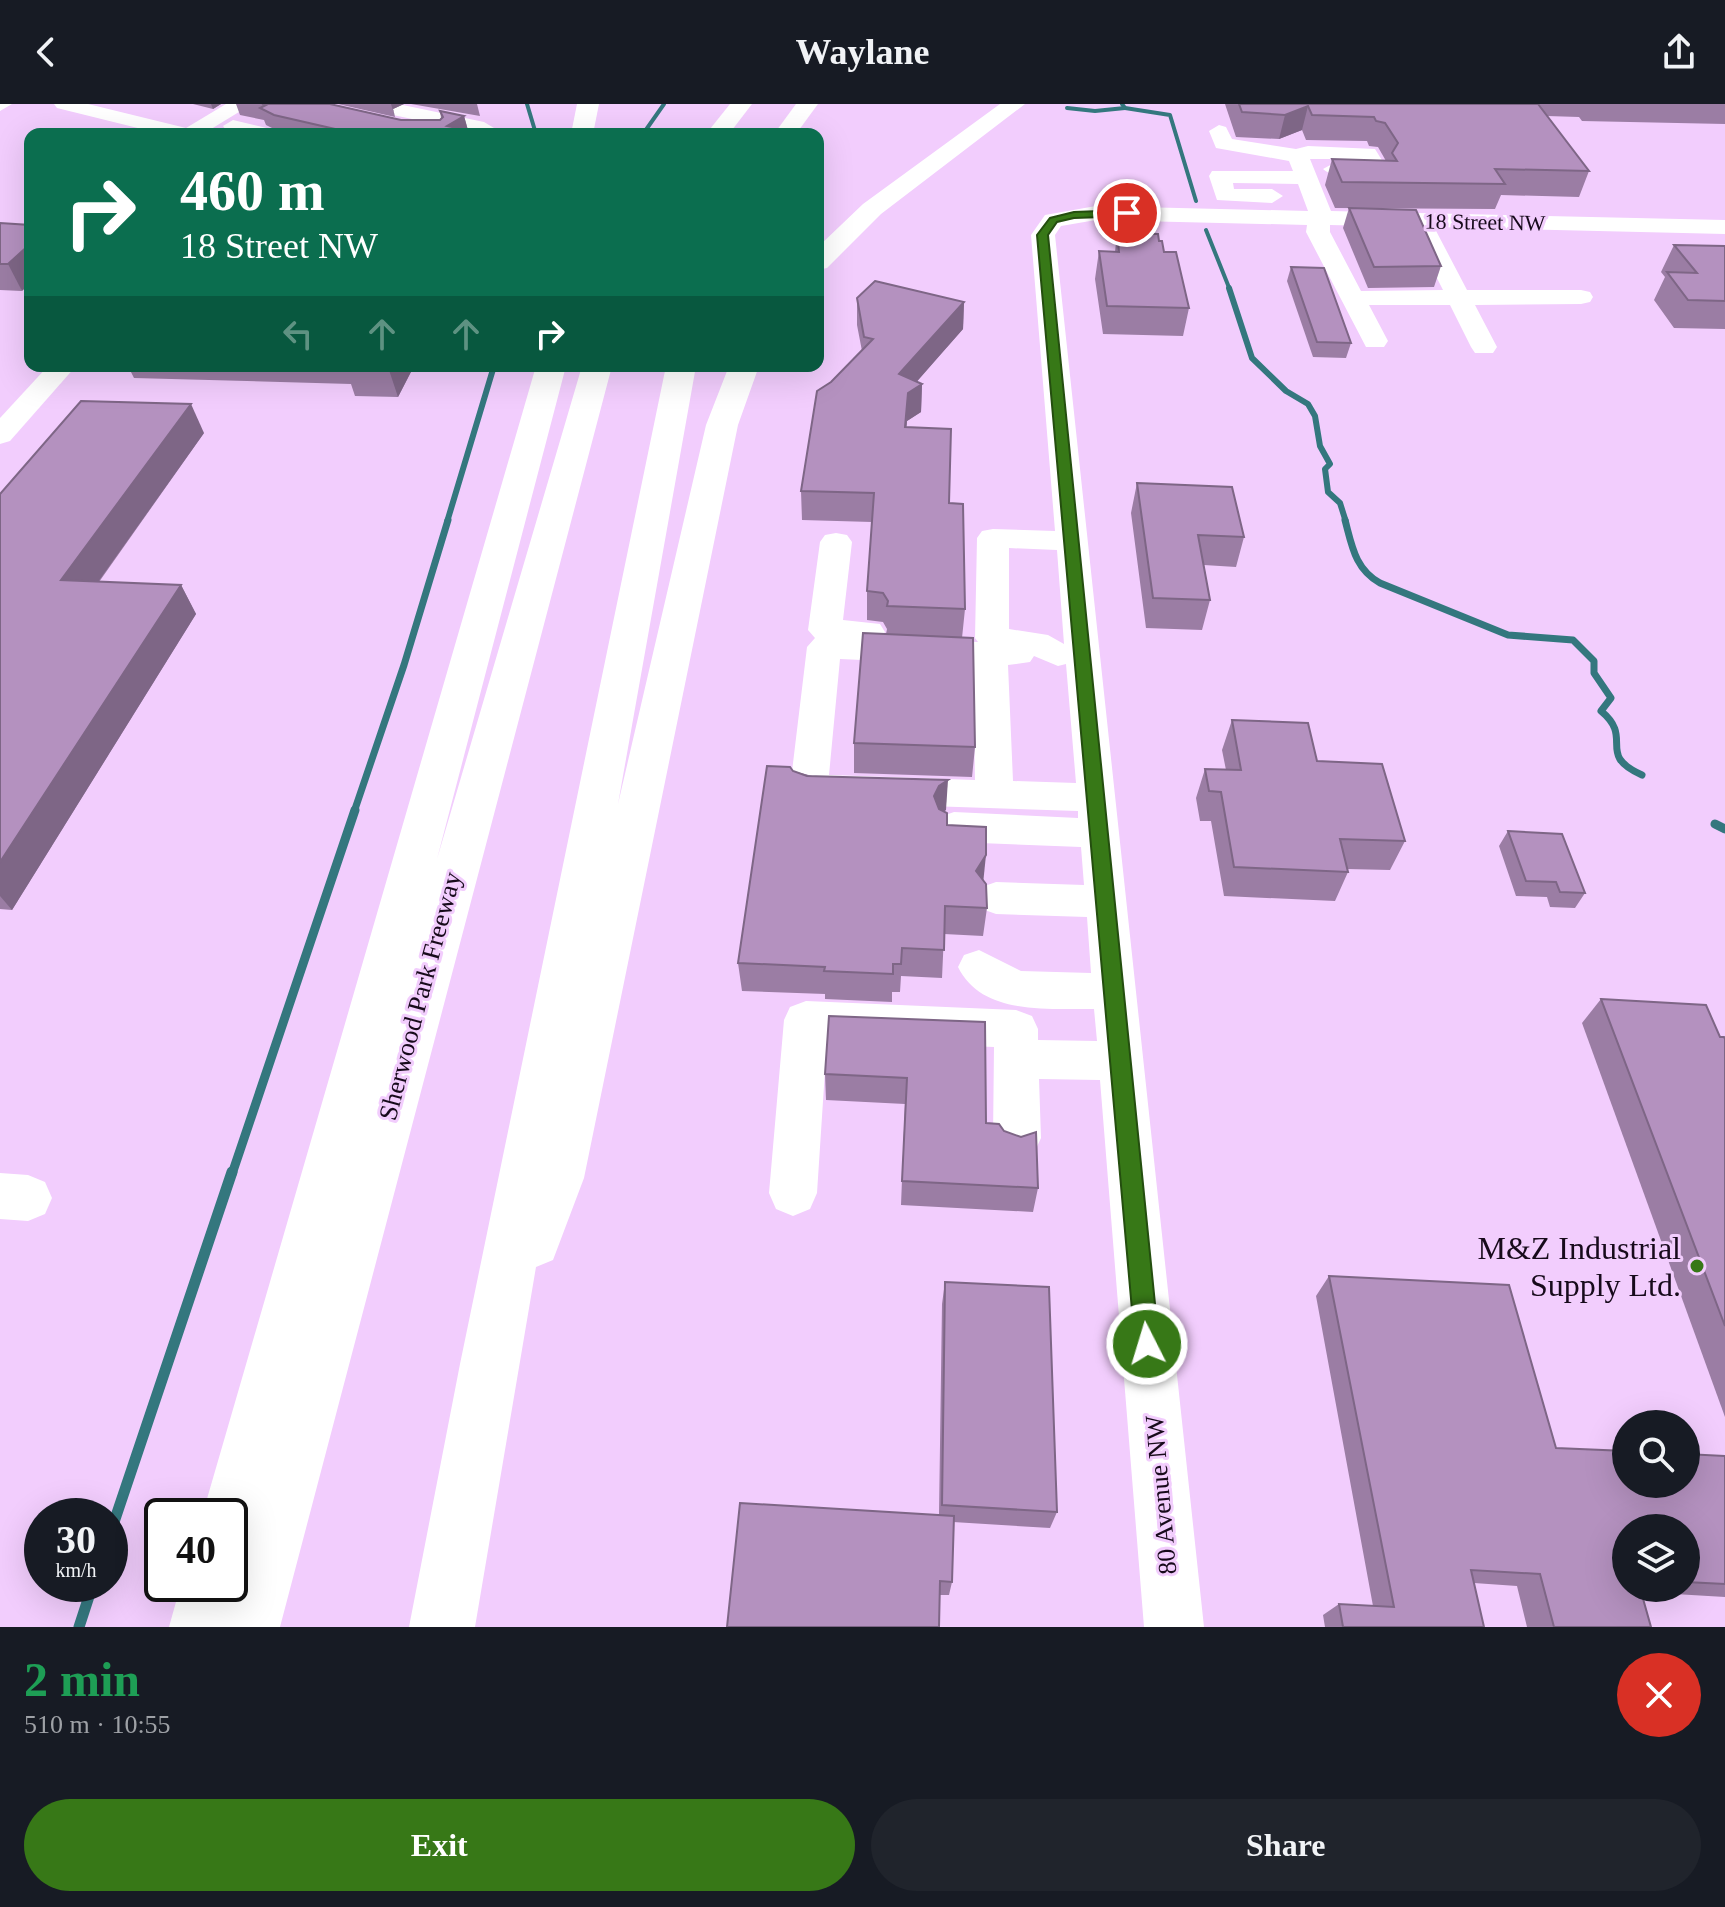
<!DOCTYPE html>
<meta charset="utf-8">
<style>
:root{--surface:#171b24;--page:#20242c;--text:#f1f3f6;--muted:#9ea1a6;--accent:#377817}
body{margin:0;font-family:Georgia,serif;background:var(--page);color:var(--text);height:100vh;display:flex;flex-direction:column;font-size:30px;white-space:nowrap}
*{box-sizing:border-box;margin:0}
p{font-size:26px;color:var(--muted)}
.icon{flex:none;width:44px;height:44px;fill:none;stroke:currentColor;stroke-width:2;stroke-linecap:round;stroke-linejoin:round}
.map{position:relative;height:1523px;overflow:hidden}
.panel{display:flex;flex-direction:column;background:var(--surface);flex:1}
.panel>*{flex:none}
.banner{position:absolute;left:24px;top:24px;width:800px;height:244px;border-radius:16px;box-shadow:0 8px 32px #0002;background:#0b6e4f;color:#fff;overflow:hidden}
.tools{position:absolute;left:1612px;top:1306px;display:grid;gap:16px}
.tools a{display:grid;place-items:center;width:88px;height:88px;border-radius:50%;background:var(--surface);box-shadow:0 8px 32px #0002;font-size:40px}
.speed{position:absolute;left:24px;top:1394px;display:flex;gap:16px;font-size:40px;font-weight:700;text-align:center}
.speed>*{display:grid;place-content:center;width:104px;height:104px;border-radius:50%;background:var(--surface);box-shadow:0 8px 32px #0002;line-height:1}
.speed small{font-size:20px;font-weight:400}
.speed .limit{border:4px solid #111;border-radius:12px;background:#fff;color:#111}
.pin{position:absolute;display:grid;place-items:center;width:68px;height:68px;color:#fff;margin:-34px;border:4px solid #fff;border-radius:50%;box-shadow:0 2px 8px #0007}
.me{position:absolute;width:88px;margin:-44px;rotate:355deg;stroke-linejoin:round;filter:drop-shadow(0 0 6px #0008)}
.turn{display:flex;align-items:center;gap:28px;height:168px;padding:0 24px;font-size:36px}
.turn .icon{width:104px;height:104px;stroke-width:2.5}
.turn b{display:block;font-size:56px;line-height:68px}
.lanes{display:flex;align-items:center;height:76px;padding:0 24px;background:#0003;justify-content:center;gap:40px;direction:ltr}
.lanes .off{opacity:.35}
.round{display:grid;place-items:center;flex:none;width:84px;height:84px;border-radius:42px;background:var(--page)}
.headline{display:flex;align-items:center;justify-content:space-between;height:136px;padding:0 24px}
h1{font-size:48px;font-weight:700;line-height:60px;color:#1e9e55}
.action{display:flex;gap:16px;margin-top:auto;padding:16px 24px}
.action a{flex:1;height:92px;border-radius:48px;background:var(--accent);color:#fff;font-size:32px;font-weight:700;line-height:92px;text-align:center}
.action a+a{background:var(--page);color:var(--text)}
header{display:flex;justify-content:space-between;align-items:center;height:104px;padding:0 24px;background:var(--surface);font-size:36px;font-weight:700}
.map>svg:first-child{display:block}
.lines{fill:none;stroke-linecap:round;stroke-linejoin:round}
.stream-far4{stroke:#34777e;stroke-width:4}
.stream-far3{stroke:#34777e;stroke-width:6}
.stream-far2{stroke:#34777e;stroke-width:7}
.stream-far1{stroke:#34777e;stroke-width:9}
.stream{stroke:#34777e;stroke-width:11}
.minor{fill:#fff;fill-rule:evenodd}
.highway{fill:#fff;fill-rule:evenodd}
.wall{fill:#9b7da4;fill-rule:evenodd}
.shaded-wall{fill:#7e6686}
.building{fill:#b491bf;stroke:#7e6686;stroke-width:2}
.route{fill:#377817;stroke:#244e0f;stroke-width:2}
.poi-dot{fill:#377817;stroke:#f2cdfd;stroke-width:3}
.labels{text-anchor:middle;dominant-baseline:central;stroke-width:6;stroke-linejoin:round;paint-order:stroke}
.far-street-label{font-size:22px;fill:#170a1b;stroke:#f2cdfd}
.street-label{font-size:26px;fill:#170a1b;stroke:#f2cdfd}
.near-poi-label{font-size:32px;fill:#170a1b;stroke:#f2cdfd;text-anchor:end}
</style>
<header><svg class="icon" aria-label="back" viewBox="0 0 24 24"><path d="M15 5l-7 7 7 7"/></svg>Waylane<svg class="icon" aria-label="share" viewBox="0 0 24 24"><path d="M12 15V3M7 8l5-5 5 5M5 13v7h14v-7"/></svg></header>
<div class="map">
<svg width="1725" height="1523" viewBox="0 0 1725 1523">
<rect width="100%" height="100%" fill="#f2cdfd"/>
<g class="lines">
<!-- stream-far4 -->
<g class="stream-far4">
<path d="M527,0L536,30"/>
<path d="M1122,0L1125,4L1170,11L1196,97"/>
<path d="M1067,4L1095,7L1125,4"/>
<path d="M643,30L664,0"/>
<path d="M1206,126L1230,186"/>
</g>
<!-- stream-far3 -->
<g class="stream-far3">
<path d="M1229,184L1252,254L1286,287L1308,300L1315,312L1320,342L1330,360L1325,365L1328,388L1340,399L1346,418"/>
<path d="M447,418L494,262"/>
</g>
<!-- stream-far2 -->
<g class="stream-far2">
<path d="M1345,416C1352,442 1355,465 1380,479L1508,531L1573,536L1594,557V569L1611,594L1601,607C1635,635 1595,650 1642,671"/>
<path d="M354,708L404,561L448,416"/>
</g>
<!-- stream-far1 -->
<g class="stream-far1">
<path d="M1715,720L1725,725"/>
<path d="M232,1070L355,706"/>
</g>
<!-- stream -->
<g class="stream">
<path d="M110,1430L232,1068"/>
<path d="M79,1523L93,1480"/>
</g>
<!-- minor -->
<g class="minor">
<path d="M0,0H12L0,7Z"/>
<path d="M54,0H88L186,24L226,0H252L203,30H162L57,4Z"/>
<path d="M359,0H398L484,18L494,24L484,30L369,6Z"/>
<path d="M233,16L275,26L278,30H241L226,26L223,22Z"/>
<path d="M1219,21L1226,23L1232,35L1296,45L1308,42L1375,45L1388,66C1377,77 1334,76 1323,65L1334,59H1363L1361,55H1310L1331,107L1725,116V130L1434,123L1467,186H1581L1590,188L1593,193L1590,198L1581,200L1475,201L1497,243L1493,249H1475L1471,243L1450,201H1369L1388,237L1384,243H1366L1306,128L1307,121L1096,116L1061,122L1055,131L1204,1523H1144L1100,976L1039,975L1041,1034L1034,1049L1017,1055L1000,1049L993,1034L994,943L827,936L817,1089L810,1105L793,1112L776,1105L769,1089L784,916L790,903L806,897L1016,906L1032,912L1038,925V936L1097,937L1094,905C1048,904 982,912 958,863L964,851L979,846L1021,867L1091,869L1087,813L996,810L982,805L976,794L982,783L996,778L1084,781L1081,743L954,738L940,733L935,723L940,713L954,708L1078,714V707L809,698L796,694L790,684L807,543L815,534L808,526L820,438L825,431L836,429L847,431L852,438L843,516L880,520L885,528L881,534L978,538L975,534L977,434L982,427L993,425L1055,427L1031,131L1045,111L1096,102L1308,107L1298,80L1233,79L1234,85H1272L1283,92L1272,99L1217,96L1209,72L1212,67H1293L1289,57L1216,44L1209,27ZM1330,121L1411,123L1443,186L1361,187L1330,128ZM1009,444L1057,446L1064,540L1048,531L1009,525ZM1034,552L1058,562L1066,560L1076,679L1013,677L1008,561L1030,558ZM840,555L973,561L975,676L829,671Z"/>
<path d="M48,262H76L10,337L0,340V314Z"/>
<path d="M0,1069L28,1071L45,1078L52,1094L45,1110L28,1117L0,1115Z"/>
</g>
<!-- highway -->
<g class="highway">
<path d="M577,0H599L593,30H571Z"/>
<path d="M730,0H752L729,30H706Z"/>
<path d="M796,0H818L796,30H774Z"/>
<path d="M1000,0H1025L881,110L827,164L818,166V143L863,100Z"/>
<path d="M536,262H566L437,755L582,262H612L280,1523H169L181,1480H230V1412H202Z"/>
<path d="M666,262H696L618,700L706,321L729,262H759L738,321L584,1074L553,1156L536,1163L475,1523H409L460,1260Z"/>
</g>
</g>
<!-- wall -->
<g class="wall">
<path d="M193,0H221L213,5Z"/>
<path d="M236,0H330L401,16H440L441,14L440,7L464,12L469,30H289L280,28L266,21L264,16L240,11Z"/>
<path d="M338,0H404L393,5L395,13Z"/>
<path d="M411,0H477L480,12Z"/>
<path d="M1225,0H1725V20L1582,17L1579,13L1547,12L1589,67L1579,93L1501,91L1495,105L1335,104L1325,81L1332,55L1386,57L1378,43L1369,42L1367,37L1306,36L1302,26L1279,35L1236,33Z"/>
<path d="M1349,104L1441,162L1434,183L1368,184L1343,124Z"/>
<path d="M0,119L22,187L0,186Z"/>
<path d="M1117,129L1159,137L1189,204L1183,232L1103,230L1095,175L1099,147L1115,148Z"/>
<path d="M1674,141L1725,142V225L1674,224L1654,196L1665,173L1661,168Z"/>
<path d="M1291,163L1351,239L1346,254L1313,253L1287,177Z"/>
<path d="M857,194L964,198L963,225L916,278L922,280L921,308L907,317L906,323L949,399L965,505L962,534L975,643L972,673L854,669V639L886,530L887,525L883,518L867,516V487L872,418L802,416L801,387L862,247L857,221Z"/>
<path d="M128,262H414L398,293L355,292L351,280L134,274Z"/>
<path d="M204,329L99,478L181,481L196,510L12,806L0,805V390Z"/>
<path d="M1137,379L1244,433L1236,463L1204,461L1210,496L1202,526L1146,524L1131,409Z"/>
<path d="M1232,616L1317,657L1405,737L1390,766L1347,765L1348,768L1335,797L1224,792L1211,717H1200L1196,694L1205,665L1226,666L1222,646Z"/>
<path d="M793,667L946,706L944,707L947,721L983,776L987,804L983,832L944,830L942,874L901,872L900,888H892V898L825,895V890L742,887L738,859Z"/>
<path d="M1508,727L1585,789L1575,804L1550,803L1547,793L1516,792L1499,742Z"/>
<path d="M1601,895L1725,935V1313L1582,919Z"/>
<path d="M829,912L986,1019L1038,1084L1033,1108L901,1101L905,1000L826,996L825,970Z"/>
<path d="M1329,1172L1556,1344L1725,1352V1493L1641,1488L1651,1523H1527L1517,1482L1474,1479L1484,1523H1325L1323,1511L1339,1500L1373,1502L1316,1192ZM1686,1424V1484H1626Z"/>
<path d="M945,1178L1057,1408L1050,1424L953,1418L952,1478L949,1491H939V1411L942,1200Z"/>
</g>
<!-- shaded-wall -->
<g class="shaded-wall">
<path d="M211,0H221L213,5Z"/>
<path d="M391,0H404L393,5L395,13Z"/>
<path d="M1308,2L1302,26L1279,35L1285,11Z"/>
<path d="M464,12L469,30H449L447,22Z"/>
<path d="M30,140V180L22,187L8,160Z"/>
<path d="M964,198L963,225L899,298V270Z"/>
<path d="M392,262H414L398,293L389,266Z"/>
<path d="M922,280L921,308L907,317L904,352L908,289Z"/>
<path d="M191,300L204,329L78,506L61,476Z"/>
<path d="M181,481L196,510L12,806L0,792V758Z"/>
<path d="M948,676L946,706L937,712L934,692L939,682Z"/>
<path d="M986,751L983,780L976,767Z"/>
</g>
<!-- building -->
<g class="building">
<path d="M262,0H330L401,16H440L443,13L440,7L464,12L447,22L468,26L461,30H357L274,11L260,4L266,1Z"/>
<path d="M1239,0H1538L1589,67L1495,65L1505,80L1342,78L1332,55L1397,57L1392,49L1398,39L1385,19L1376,17L1374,13L1312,11L1308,2L1285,11L1242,8Z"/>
<path d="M1349,104L1416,106L1441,162L1374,163Z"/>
<path d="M0,119L30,121V140L8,160H0Z"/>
<path d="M1117,129L1158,130L1159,137H1162L1164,148H1176L1189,204L1107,202L1099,147L1119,148Z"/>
<path d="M1674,141L1725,142V197L1688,196L1667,168L1697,169Z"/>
<path d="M1291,163L1324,164L1351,239L1317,238Z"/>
<path d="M875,177L964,198L899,270L922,280L908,289L905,323L951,325L949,399L963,400L965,505L887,502L888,497L883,489L867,487L874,389L801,387L817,287L831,278L873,235L864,233L857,194Z"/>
<path d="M347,262H392L389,266L346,265Z"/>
<path d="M81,297L191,300L61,476L181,481L0,758V390Z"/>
<path d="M1137,379L1232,383L1244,433L1198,431L1210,496L1153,494Z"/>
<path d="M863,529L973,534L975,643L854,639Z"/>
<path d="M1232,616L1308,619L1317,657L1382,660L1405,737L1340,735L1348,768L1234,763L1221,688L1209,687L1205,665L1241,666Z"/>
<path d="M767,662L790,663L793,667L807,672L948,676L939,682L934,692L939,705L947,709V721L986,723V751L976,767L986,780L987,804L945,802L944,846L902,844L901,860H893V870L824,867L825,863L738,859Z"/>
<path d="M1508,727L1562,730L1585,789L1560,788L1556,778L1526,777Z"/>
<path d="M1601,895L1706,901L1720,933H1724L1725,935V1222Z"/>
<path d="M829,912L985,918L986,1019L999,1020L1004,1027L1021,1033L1036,1028L1038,1084L902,1077L907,974L825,970Z"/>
<path d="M1329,1172L1509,1181L1556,1344L1626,1347V1380H1686V1350L1725,1352V1480L1686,1478V1424H1626V1484H1640L1651,1523H1554L1540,1470L1471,1466L1484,1523H1343L1339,1500L1394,1503Z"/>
<path d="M945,1178L1049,1183L1057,1408L942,1401Z"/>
<path d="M740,1399L954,1412L952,1478L940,1477L939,1523H727Z"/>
</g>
<!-- route -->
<path class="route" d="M1127,106L1131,107V112L1074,114L1057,118L1048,131L1159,1240L1156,1249L1147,1252L1139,1249L1135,1240L1037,131L1050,114L1074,108Z"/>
<!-- markers -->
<circle class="poi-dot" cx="1697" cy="1162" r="8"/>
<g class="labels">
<!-- far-street labels -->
<g class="far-street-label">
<text transform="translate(1485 118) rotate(1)">18 Street NW</text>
</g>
<!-- street labels -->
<g class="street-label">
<text transform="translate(420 892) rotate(-75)">Sherwood Park Freeway</text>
<text transform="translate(1161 1391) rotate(-95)">80 Avenue NW</text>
</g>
<!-- near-poi labels -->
<g class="near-poi-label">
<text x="1681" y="1144">M&amp;Z Industrial<tspan x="1681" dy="37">Supply Ltd.</tspan></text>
</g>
</g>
</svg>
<div class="tools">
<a><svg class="icon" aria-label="search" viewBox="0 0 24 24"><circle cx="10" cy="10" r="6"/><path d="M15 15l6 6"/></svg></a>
<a><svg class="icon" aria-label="layers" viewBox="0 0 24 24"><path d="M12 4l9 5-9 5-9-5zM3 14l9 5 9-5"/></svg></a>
</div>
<div class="speed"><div>30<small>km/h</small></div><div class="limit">40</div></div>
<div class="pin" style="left:1127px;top:109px;background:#d93025"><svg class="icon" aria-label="arrive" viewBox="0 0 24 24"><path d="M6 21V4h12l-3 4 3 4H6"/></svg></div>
<svg class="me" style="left:1147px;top:1240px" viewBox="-20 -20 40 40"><circle r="17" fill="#377817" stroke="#fff" stroke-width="3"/><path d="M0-11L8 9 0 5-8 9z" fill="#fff"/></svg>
<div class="banner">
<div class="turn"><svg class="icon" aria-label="right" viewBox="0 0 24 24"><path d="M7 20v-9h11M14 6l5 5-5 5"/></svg><div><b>460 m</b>18 Street NW</div></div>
<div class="lanes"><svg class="icon off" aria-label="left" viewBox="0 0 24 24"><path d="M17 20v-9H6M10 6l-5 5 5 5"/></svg><svg class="icon off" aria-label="ahead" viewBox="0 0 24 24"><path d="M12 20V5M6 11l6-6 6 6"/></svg><svg class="icon off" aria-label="ahead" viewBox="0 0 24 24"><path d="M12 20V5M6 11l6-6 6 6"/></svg><svg class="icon" aria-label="right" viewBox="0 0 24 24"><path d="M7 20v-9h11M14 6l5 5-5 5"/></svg></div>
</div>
</div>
<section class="panel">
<div class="headline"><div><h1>2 min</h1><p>510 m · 10:55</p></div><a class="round" style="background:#d93025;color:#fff"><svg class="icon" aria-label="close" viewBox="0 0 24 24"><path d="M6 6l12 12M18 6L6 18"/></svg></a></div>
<div class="action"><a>Exit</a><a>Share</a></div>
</section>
